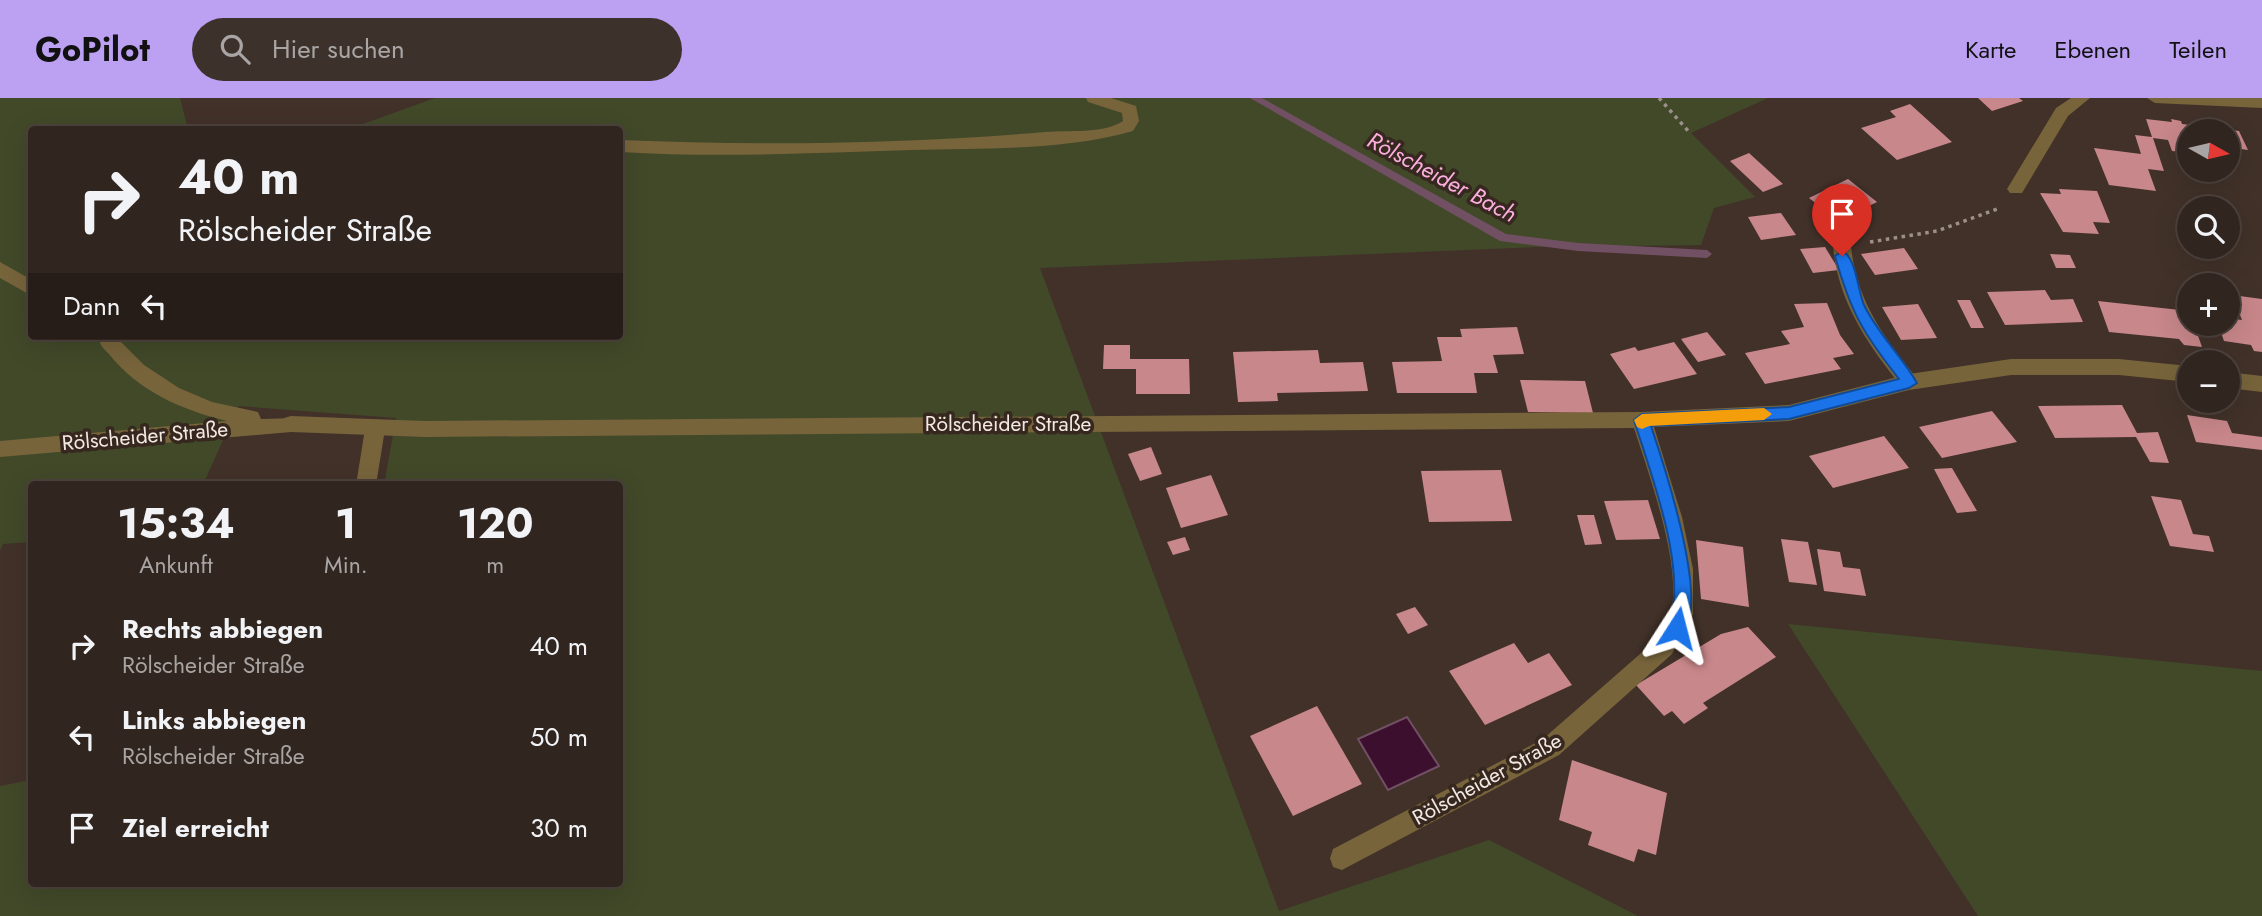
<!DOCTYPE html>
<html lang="de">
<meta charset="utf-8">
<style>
:root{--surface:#31251f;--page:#3d312c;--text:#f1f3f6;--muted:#a8a5a4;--line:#4c423d;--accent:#bca0f2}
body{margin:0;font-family:Jost,sans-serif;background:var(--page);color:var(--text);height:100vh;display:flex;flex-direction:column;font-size:26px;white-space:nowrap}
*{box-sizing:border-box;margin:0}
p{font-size:23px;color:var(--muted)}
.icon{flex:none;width:38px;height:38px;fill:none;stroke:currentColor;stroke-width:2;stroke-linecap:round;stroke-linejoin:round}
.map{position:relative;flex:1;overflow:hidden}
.side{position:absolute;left:28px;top:383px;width:595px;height:406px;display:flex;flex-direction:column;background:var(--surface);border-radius:7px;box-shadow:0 7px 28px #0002,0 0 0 2px var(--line)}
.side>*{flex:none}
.banner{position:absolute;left:28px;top:28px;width:595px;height:214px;border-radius:7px;box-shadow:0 7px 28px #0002,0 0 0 2px var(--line);background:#31251f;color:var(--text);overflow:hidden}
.needle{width:46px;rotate:98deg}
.buttons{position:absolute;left:2177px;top:21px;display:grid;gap:14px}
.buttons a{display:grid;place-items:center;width:63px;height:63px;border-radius:50%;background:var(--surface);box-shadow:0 7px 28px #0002,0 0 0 2px var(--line);font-size:35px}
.pin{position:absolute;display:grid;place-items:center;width:60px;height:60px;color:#fff;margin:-72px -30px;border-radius:50% 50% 50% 0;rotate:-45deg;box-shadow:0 0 7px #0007}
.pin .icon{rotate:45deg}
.me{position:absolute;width:77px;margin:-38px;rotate:9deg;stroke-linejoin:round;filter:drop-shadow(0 0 5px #0008)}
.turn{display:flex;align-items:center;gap:24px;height:147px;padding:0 35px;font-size:32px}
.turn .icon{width:91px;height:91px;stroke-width:2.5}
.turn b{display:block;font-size:49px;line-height:60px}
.then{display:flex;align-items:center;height:66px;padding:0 35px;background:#0003;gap:14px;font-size:26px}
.eta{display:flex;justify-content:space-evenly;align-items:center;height:119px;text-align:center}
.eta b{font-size:42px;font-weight:700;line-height:49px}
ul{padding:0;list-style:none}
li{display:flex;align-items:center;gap:21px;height:91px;padding:0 35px}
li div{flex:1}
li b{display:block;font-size:26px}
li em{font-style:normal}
header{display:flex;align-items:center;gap:42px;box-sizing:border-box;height:98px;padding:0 35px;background:var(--accent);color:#111}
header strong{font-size:33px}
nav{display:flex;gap:38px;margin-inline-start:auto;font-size:24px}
.search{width:490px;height:63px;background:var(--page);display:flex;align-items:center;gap:18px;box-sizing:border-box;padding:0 24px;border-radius:38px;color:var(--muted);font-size:26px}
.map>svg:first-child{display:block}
.green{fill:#414929}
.water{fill:#3b0f2d;stroke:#725064;stroke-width:2}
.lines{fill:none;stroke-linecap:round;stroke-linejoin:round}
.stream{fill:#725064;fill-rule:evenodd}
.building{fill:#c8878a}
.path{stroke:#9d908a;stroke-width:3.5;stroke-dasharray:3.5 4.5;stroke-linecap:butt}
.lane{fill:#77643b;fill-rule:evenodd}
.street{fill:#77643b;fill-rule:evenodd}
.route{fill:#1a73e8;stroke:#114b97;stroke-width:2}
.slow{fill:#f59e0b}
.labels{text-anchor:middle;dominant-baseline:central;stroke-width:7;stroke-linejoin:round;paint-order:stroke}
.street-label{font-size:21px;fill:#f3e9e3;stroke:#36271f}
.water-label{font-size:23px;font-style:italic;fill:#fcaedf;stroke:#36271f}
</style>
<header>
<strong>GoPilot</strong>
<div class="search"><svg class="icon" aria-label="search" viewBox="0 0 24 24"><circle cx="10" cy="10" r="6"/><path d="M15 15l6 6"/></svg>Hier suchen</div>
<nav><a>Karte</a><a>Ebenen</a><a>Teilen</a></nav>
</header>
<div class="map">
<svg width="2262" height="818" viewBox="0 0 2262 818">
<rect width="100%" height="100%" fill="#413129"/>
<!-- green -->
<g class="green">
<path d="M0,0H180L188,31L32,32V238H620V32L349,31L435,0H1768L1691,35L1755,99L1714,110L1701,147L1536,149L1040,170L1279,813L1489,742L1638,818H0V688L31,682L32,786H620V387H384L396,320L238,308L203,387H32L31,444L3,446L0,452Z"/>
<path d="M1788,526L2262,573V818H1978Z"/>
</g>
<!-- water -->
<path class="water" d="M1407,619L1439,668L1388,692L1358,641Z"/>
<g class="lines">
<!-- stream -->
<path class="stream" d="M1250,0H1262L1506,136L1578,145L1707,152L1712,156L1707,160L1578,153L1500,143Z"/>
</g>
<!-- building -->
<g class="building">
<path d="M1978,0H2019L2023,3L1992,13Z"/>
<path d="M1910,6L1952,44L1897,62L1861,30L1896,19L1890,13Z"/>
<path d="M2146,21L2172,24L2171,21L2181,23L2182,26L2239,33L2248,52L2228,49V33H2189V55L2172,53L2168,42L2153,40L2164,73L2148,71L2156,93L2109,87L2094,50L2141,56L2135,37L2152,39Z"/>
<path d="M1749,55L1783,86L1763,94L1730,63Z"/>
<path d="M1848,81L1877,104L1839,123L1809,100Z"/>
<path d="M2059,91L2097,93L2110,125L2093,124L2099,136L2063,134L2040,95L2061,96Z"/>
<path d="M1781,115L1796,137L1761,142L1748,119Z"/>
<path d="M1825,149L1839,172L1813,175L1800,151Z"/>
<path d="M1904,150L1918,171L1875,177L1861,156Z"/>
<path d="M2050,156L2070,157L2076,170H2056Z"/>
<path d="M2045,192L2051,202L2073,201L2083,224L2005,227L1987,194Z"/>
<path d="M2232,197L2262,201V254L2254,253L2251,247L2224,243L2218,226H2228V220L2242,222Z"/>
<path d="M1957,202H1970L1984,230H1971Z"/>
<path d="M2098,203L2189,213V226H2194L2202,249L2184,247L2179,241L2109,234Z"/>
<path d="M1827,205L1840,237L1854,256L1833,260L1841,271L1765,286L1745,255L1790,246L1781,233L1804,229L1794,206Z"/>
<path d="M1918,206L1937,240L1901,242L1882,209Z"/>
<path d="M1517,229L1524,256L1493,257L1498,275H1474L1477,295H1397L1392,264L1442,263L1437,239H1462L1460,231Z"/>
<path d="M1707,234L1726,257L1698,264L1681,241Z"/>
<path d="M1674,244L1697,276L1634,291L1610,256L1635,249L1638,253Z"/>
<path d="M1104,247H1130V261H1189L1190,296H1136V271H1103Z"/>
<path d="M1318,252L1320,265L1363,264L1368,293L1277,295L1278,303L1238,304L1233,254Z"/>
<path d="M1520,282L1585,283L1593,315L1528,314Z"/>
<path d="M2122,307L2137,335L2158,334L2169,365L2150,364L2136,339L2055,340L2038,308Z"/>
<path d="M1992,313L2017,344L1942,360L1919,329Z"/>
<path d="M2187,317L2227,323L2232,335L2262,339V352L2196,344Z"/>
<path d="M1884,338L1909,370L1833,390L1809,358Z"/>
<path d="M1151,349L1162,376L1140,383L1128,356Z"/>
<path d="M1952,370L1977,413L1957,415L1934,371Z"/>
<path d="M1501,372L1512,423L1429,424L1421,373Z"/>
<path d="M1211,377L1228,417L1181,430L1166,390Z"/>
<path d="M2151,398L2181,402L2193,436L2209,438L2214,454L2170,448Z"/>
<path d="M1648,402L1660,441L1616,442L1604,403Z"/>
<path d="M1577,417H1594L1602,446L1585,447Z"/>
<path d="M1185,439L1190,452L1173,457L1167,444Z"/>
<path d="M1781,441L1808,444L1817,487L1789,484Z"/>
<path d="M1696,442L1743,449L1749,509L1701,501Z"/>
<path d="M1817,451L1840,454L1843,469L1860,471L1866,498L1824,493Z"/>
<path d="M1415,509L1428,527L1408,536L1396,516Z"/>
<path d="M1748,529L1776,559L1703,605L1708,610L1684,626L1672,613L1664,618L1636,587L1721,536Z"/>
<path d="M1514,545L1528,565L1549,555L1572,587L1485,627L1449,573Z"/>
<path d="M1317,608L1362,686L1293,718L1250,638Z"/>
<path d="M1572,662L1667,695L1656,757L1638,751L1634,764L1588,747L1592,734L1559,722Z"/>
</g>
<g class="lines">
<!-- path -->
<g class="path">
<path d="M1659,0L1690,35"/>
<path d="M1870,144L1937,133L2000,110"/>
</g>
<!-- lane -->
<g class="lane">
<path d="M1086,0H1111L1136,8L1139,23L1133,33C1063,53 984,50 911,52C814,55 717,60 620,54V42C761,48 904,46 1045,34C1067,32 1104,36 1123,23L1122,15L1088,4Z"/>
<path d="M1842,141L1851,148C1856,201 1883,239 1916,279L1919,284L1916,289H1902C1868,247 1838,204 1833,148Z"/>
<path d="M0,164L32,182V198L0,180Z"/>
<path d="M100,238H120L118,241L144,267L179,290L212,304L258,314L261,321L298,320L301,326L298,332L291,334L0,359V343L227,323C182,312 138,293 109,256C103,250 98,246 100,238Z"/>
<path d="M375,323L382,325L385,331L376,387H356L365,331L368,325Z"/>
</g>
<!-- street -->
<g class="street">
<path d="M2071,0H2090L2068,18L2022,95H2010L2007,91L2056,10Z"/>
<path d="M2147,0H2262V10L2155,5Z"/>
<path d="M2011,261H2119L2189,268V284L2119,277H2011L1909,292L1789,323L1654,329L1682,419L1693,471V516L1672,556L1559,657L1342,772L1333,769L1330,760L1333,751L1543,641L1656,542C1661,535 1668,527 1670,519C1684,471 1649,377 1634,330L425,339L291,334L284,332L281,326L284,320L291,318L425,323L1641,314L1789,307L1909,276Z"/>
<path d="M2228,274L2262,278V294L2228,290Z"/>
</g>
</g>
<!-- route -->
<path class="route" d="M1842,153C1856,158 1858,194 1864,207C1878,236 1901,257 1917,285L1909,290L1789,321L1651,328C1661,358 1717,523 1677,538L1671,536L1669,530C1688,471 1652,380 1634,322L1642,316L1789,309L1899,281C1863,235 1851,215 1835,158Z"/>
<!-- slow -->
<path class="slow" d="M1764,310L1772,316L1764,322L1649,328L1642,331L1637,329L1634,322L1642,316Z"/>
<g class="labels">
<!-- street labels -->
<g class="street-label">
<text x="1008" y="326">Rölscheider Straße</text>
<text transform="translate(145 338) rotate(-5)">Rölscheider Straße</text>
<text transform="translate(1487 681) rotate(-29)">Rölscheider Straße</text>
</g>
<!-- water labels -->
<g class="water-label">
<text transform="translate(1442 79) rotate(28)">Rölscheider Bach</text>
</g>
</g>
</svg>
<div class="buttons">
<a><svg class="needle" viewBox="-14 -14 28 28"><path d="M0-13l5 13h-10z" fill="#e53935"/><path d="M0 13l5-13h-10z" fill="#a8a5a4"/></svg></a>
<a><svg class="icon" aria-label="search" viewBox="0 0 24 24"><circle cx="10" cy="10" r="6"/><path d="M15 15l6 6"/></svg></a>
<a>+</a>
<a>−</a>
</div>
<div class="pin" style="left:1842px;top:158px;background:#d93025"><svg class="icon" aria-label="arrive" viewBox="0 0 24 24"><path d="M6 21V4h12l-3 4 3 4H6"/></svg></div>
<svg class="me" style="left:1677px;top:530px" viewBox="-20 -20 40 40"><path d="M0-17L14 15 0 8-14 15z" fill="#1a73e8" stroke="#fff" stroke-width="4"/></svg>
<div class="banner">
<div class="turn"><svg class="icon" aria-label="right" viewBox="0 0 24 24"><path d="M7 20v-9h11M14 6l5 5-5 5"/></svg><div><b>40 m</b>Rölscheider Straße</div></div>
<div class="then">Dann<svg class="icon" aria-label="left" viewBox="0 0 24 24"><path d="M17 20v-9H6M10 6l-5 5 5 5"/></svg></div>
</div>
<section class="side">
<div class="eta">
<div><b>15:34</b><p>Ankunft</p></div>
<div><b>1</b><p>Min.</p></div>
<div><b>120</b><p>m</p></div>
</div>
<ul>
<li><svg class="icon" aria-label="right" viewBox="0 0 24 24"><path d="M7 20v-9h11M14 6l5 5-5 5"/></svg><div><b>Rechts abbiegen</b><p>Rölscheider Straße</p></div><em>40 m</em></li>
<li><svg class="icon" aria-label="left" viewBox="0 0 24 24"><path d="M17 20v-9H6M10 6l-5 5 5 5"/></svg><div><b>Links abbiegen</b><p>Rölscheider Straße</p></div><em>50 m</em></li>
<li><svg class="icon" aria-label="arrive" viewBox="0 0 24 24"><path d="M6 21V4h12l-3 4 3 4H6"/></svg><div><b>Ziel erreicht</b></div><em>30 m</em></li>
</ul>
</section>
</div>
